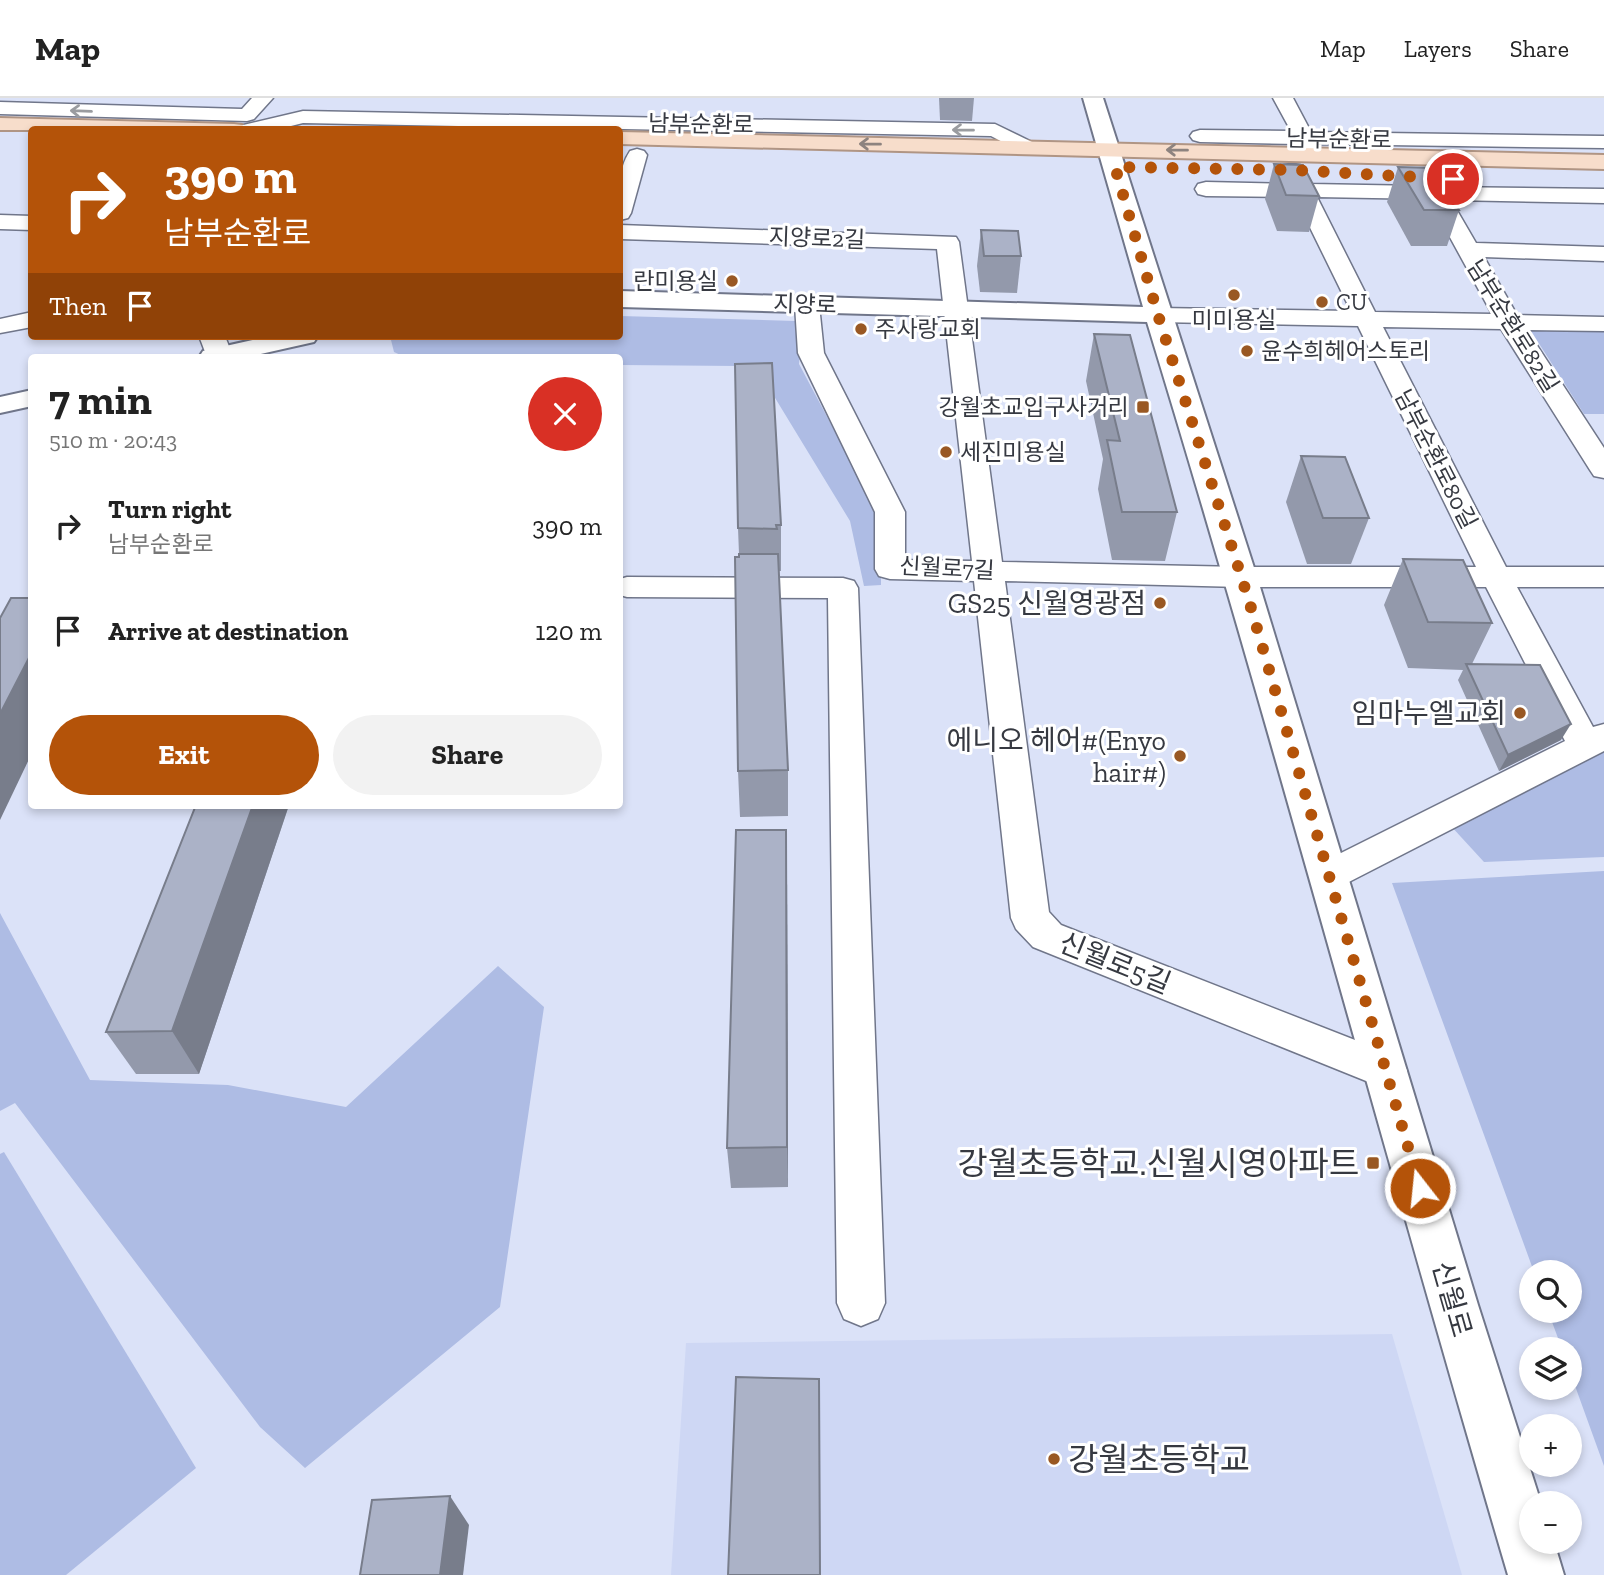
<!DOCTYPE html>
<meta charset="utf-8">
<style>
:root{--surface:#fff;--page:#f2f2f2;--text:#222;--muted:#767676;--line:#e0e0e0;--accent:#b45309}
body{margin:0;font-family:"Zilla Slab","Noto Sans KR",serif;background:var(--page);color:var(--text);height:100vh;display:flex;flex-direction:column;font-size:26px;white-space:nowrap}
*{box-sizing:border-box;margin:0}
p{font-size:23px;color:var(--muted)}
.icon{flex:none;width:38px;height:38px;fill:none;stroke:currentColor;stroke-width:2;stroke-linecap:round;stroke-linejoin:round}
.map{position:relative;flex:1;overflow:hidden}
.side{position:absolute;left:28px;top:256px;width:595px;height:455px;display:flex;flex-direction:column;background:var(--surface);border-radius:7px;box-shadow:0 4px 10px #0003}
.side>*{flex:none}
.banner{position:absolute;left:28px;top:28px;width:595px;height:214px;border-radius:7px;box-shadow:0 4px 10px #0003;background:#b45309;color:#fff;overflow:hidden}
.buttons{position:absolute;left:1519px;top:1162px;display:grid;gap:14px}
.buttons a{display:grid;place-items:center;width:63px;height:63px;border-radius:50%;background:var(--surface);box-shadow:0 4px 10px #0003;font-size:35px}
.pin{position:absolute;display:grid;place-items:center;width:60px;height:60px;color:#fff;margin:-30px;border:4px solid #fff;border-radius:50%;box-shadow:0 2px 7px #0007}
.me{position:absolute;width:77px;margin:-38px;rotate:344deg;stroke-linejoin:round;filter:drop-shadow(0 0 5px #0008)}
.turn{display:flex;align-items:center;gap:24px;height:147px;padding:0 21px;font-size:32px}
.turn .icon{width:91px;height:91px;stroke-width:2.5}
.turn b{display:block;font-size:49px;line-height:60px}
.then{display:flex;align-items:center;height:66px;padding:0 21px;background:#0003;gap:14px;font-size:26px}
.round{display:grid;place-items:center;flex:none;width:74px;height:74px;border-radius:37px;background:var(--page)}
.head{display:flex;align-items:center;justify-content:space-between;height:119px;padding:0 21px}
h1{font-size:42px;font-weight:700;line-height:52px}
.button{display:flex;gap:14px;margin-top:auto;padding:14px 21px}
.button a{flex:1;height:80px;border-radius:42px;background:var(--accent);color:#fff;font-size:28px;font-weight:700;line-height:80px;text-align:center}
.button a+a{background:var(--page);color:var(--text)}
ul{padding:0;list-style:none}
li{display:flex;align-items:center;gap:21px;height:105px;padding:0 21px}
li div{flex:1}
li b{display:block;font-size:26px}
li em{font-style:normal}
header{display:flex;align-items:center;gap:42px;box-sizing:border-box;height:98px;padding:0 35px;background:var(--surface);border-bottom:2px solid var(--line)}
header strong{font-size:33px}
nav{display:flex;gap:38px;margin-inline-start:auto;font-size:24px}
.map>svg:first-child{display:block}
.built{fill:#ced7f4}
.green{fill:#aebce4}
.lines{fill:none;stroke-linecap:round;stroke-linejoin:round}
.street-casing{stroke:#70768a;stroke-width:3}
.secondary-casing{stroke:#70768a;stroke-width:4}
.primary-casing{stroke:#b09584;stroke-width:4}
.street{fill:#fff;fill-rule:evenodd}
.secondary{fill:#fff;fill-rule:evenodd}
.primary{fill:#f7ddcb;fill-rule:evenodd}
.wall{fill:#9399ab}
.shaded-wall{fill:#787d8b}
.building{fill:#abb2c7;stroke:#787d8b;stroke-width:2}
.oneway{stroke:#9a9ca0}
.oneway2{stroke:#8d837f}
.route{stroke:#b45309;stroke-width:12;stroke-dasharray:0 21.6}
.poi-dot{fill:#995823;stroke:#fff;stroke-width:2.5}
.labels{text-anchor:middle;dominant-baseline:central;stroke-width:6;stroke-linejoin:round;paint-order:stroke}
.far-street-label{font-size:23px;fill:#363941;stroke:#fff}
.far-poi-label{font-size:23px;fill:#363941;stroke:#fff;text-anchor:start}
.poi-label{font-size:28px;fill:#363941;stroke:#fff;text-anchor:end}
.street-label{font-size:28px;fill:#363941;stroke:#fff}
.near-poi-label{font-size:33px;fill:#363941;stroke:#fff;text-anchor:end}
</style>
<header>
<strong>Map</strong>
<nav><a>Map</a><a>Layers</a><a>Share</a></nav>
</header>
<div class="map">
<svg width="1604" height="1477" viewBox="0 0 1604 1477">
<rect width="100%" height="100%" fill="#dbe2f8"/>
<!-- built -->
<path class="built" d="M1392,1236L1462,1477H671L686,1245Z"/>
<!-- green -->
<g class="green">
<path d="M620,218L796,223L802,229L799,266L881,420V487L864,488L850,423L758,272L738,268L620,267V259H405L394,254L390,238H620Z"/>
<path d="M1604,232V316H1584L1531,233Z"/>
<path d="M1604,652V759L1484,764L1450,727Z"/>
<path d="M1604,773V1368L1570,1274V1251H1562L1548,1213H1570V1174H1534L1392,785Z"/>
<path d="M0,815L90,982L228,987L346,1009L498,868L544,909L500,1209L305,1370L260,1329L15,1005L0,1013Z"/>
<path d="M4,1054L196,1370L66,1477H0V1056Z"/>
</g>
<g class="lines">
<defs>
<g id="street">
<path d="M252,0H273L254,21L247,23L0,16V4L242,11Z"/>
<path d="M1273,0H1293L1311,34L1604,38V50L1318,46L1323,55L1320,59H1306L1298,46L1200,44L1193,42L1190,38L1193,34L1200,32L1291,33Z"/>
<path d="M303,13L995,26L1034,45L1037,49L1034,53H1020L991,38L303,25L275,32H236L239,28Z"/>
<path d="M637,51L644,53L647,57L631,115L628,120L620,122C618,100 617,72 630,53Z"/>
<path d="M1292,66L1300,67L1310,86L1421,88L1423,81H1439L1443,89L1604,91V105L1451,102L1476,145L1604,149V163L1484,159L1517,217L1604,219V233L1527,232L1604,350V380L1594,378L1590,372L1501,231L1383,229L1506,469H1604V489H1517L1593,629L1604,626V653L1343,787L1330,792L1317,787L1311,777L1317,767L1565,643L1486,489H1241L1005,483L1049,814L1061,827L1401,960L1407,973L1401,986L1386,991L1033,849L1016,831L1011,820L974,483L890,481L879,478L875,471V414L798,255L795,207L798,202L807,200L816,202L819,207L824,255L905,414V462L972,463L937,151L620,141V127L956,139L959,144L1002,464L1241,469H1476L1358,228L1158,224L1149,222L1146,217L1149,212L1158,210L1351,213L1295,99L1206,98L1198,96L1195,91L1198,86L1206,84L1288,86L1281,72L1284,67ZM1317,99L1429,101L1492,216L1375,214Z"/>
<path d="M0,117L32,118V132L0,131Z"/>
<path d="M32,214V229L0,235V221Z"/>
<path d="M199,238H225L233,259H207Z"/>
<path d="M627,479L843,480L854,483L858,490L885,1205L878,1221L861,1228L844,1221L837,1205L828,500L627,499L620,497V481Z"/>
</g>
<g id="secondary">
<path d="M1083,0H1103L1257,479L1478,1207L1541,1405H1531V1444H1554L1564,1477H1508C1385,1060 1274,640 1147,224L620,209V193L1143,209Z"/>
<path d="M270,238H318L314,244L247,259H199L203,253Z"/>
<path d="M32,292V308L0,315V299Z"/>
</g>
<g id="primary">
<path d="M0,20L234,26L242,27L244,32H0Z"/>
<path d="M620,34L1604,57V71L620,46Z"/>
</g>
</defs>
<!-- street casing -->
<use href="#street" class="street-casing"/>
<!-- secondary casing -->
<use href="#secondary" class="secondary-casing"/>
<!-- primary casing -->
<use href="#primary" class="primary-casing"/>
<!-- street -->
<use href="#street" class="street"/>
<!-- secondary -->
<use href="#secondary" class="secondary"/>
<!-- primary -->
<use href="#primary" class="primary"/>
</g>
<!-- wall -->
<g class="wall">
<path d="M939,0H974L972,23L940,22Z"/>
<path d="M1274,66L1319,98L1309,134L1277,133L1265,101Z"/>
<path d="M1398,69L1459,112L1447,148H1411L1387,104Z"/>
<path d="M981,132L1021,158L1017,195L980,194L977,168Z"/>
<path d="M1094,236L1177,414L1165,463L1112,462L1098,391L1103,361L1086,283Z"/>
<path d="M1301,358L1369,420L1351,466H1307L1286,404Z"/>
<path d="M781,427V473H779L788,672V718L740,719L738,673L739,456L738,430Z"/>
<path d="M1403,461L1492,525L1472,566L1561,642L1499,673L1458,582L1463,572L1408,570L1384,507Z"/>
<path d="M196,707H289L199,976H136L106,934Z"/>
<path d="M787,777L788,1089L731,1090L727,1050Z"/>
</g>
<!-- shaded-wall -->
<g class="shaded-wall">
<path d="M32,554V655L0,722V616Z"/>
<path d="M1571,626L1561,642L1499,673L1508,657Z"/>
<path d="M253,707H289L199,976L172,933Z"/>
<path d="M787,777L788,1089L787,1049Z"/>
<path d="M450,1398L469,1427L463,1477H440Z"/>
</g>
<!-- building -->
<g class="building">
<path d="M1274,66L1303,67L1319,98L1286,97Z"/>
<path d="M1398,69L1433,70L1459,112H1424Z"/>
<path d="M981,132L1018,133L1021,158H984Z"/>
<path d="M1094,236L1130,237L1177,414H1122L1107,342L1120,343Z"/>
<path d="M772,265L781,427H776L777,431L738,430L735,266Z"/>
<path d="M1301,358L1345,359L1369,420H1323Z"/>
<path d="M739,456H778L788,672L738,673L735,459H739Z"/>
<path d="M1403,461L1463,462L1492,525L1428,524Z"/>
<path d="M11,500H32V554L0,616V520Z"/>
<path d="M1466,566L1540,567L1571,626L1508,657Z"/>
<path d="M196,707H253L172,933L106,934Z"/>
<path d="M736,732H786L787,1049L727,1050Z"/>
<path d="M736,1279L819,1281L820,1477H728Z"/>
<path d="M450,1398L440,1477H360L372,1402Z"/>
</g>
<!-- one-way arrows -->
<defs><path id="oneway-shaft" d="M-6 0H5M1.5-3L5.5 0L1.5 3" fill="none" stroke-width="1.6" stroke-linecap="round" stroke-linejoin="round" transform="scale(1.75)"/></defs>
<g class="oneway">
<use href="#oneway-shaft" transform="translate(81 13) rotate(-178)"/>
<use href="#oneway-shaft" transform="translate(963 32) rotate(-179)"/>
</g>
<g class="oneway2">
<use href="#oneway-shaft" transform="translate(870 46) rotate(-179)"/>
<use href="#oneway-shaft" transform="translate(1177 52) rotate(-179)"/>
</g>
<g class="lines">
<!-- route -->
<path class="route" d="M1420,1090L1249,503L1158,217L1115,69L1292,72L1453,81"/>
</g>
<!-- markers -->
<g class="poi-dot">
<circle cx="732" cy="183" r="7"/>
<circle cx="1234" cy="197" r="7"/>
<circle cx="1322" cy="204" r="7"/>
<circle cx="861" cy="231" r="7"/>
<circle cx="1247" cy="253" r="7"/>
<rect x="1136" y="302" width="14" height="14" rx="3.5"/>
<circle cx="946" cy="354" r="7"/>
<circle cx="1160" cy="505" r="7"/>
<circle cx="1520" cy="615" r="7"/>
<circle cx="1180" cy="658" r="7"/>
<rect x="1366" y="1058" width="14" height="14" rx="3.5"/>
<circle cx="1054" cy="1361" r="7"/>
</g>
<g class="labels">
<!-- far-street labels -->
<g class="far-street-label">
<text transform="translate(701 26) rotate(1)">남부순환로</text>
<text transform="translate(1339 41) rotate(1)">남부순환로</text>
<text transform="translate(817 140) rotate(2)">지양로2길</text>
<text transform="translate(805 206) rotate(2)">지양로</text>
<text transform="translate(1513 228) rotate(58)">남부순환로82길</text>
<text transform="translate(1436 361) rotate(63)">남부순환로80길</text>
<text transform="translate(947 470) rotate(3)">신월로7길</text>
</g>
<!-- far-poi labels -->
<g class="far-poi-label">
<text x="718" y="183" text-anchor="end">란미용실</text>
<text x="1336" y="204">CU</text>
<text x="1234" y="222" text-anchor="middle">미미용실</text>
<text x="875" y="231">주사랑교회</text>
<text x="1261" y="253">윤수희헤어스토리</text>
<text x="1129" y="309" text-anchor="end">강월초교입구사거리</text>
<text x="960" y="354">세진미용실</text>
</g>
<!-- poi labels -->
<g class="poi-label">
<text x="1146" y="505">GS25 신월영광점</text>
<text x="1506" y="615">임마누엘교회</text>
<text x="1166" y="642">에니오 헤어#(Enyo<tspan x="1166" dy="32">hair#)</tspan></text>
</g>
<!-- street labels -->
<g class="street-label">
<text transform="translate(1115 865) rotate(22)">신월로5길</text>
<text transform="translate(1452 1201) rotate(74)">신월로</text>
</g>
<!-- near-poi labels -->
<g class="near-poi-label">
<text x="1359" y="1065">강월초등학교.신월시영아파트</text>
<text x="1068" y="1361" text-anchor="start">강월초등학교</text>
</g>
</g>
</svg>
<div class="buttons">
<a><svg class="icon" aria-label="search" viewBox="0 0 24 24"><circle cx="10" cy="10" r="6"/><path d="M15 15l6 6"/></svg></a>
<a><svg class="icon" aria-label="layers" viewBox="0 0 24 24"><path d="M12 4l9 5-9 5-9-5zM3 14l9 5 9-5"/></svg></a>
<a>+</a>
<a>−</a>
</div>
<div class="pin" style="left:1453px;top:81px;background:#d93025"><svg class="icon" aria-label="arrive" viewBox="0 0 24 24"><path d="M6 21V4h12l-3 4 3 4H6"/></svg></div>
<svg class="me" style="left:1420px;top:1090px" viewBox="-20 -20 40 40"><circle r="17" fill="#b45309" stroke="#fff" stroke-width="3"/><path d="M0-11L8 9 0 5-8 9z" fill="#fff"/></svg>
<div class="banner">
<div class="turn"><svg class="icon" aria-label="right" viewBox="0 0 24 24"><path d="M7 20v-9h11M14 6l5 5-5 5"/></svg><div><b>390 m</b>남부순환로</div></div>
<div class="then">Then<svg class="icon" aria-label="arrive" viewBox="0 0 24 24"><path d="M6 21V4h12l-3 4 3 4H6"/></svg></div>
</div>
<section class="side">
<div class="head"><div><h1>7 min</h1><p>510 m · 20:43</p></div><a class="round" style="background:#d93025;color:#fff"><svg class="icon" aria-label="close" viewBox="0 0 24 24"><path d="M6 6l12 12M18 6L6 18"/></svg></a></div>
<ul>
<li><svg class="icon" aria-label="right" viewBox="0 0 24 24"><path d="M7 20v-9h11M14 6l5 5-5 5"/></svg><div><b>Turn right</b><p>남부순환로</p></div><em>390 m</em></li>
<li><svg class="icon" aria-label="arrive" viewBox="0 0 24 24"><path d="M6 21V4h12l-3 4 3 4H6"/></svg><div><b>Arrive at destination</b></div><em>120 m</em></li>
</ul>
<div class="button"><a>Exit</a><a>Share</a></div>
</section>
</div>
